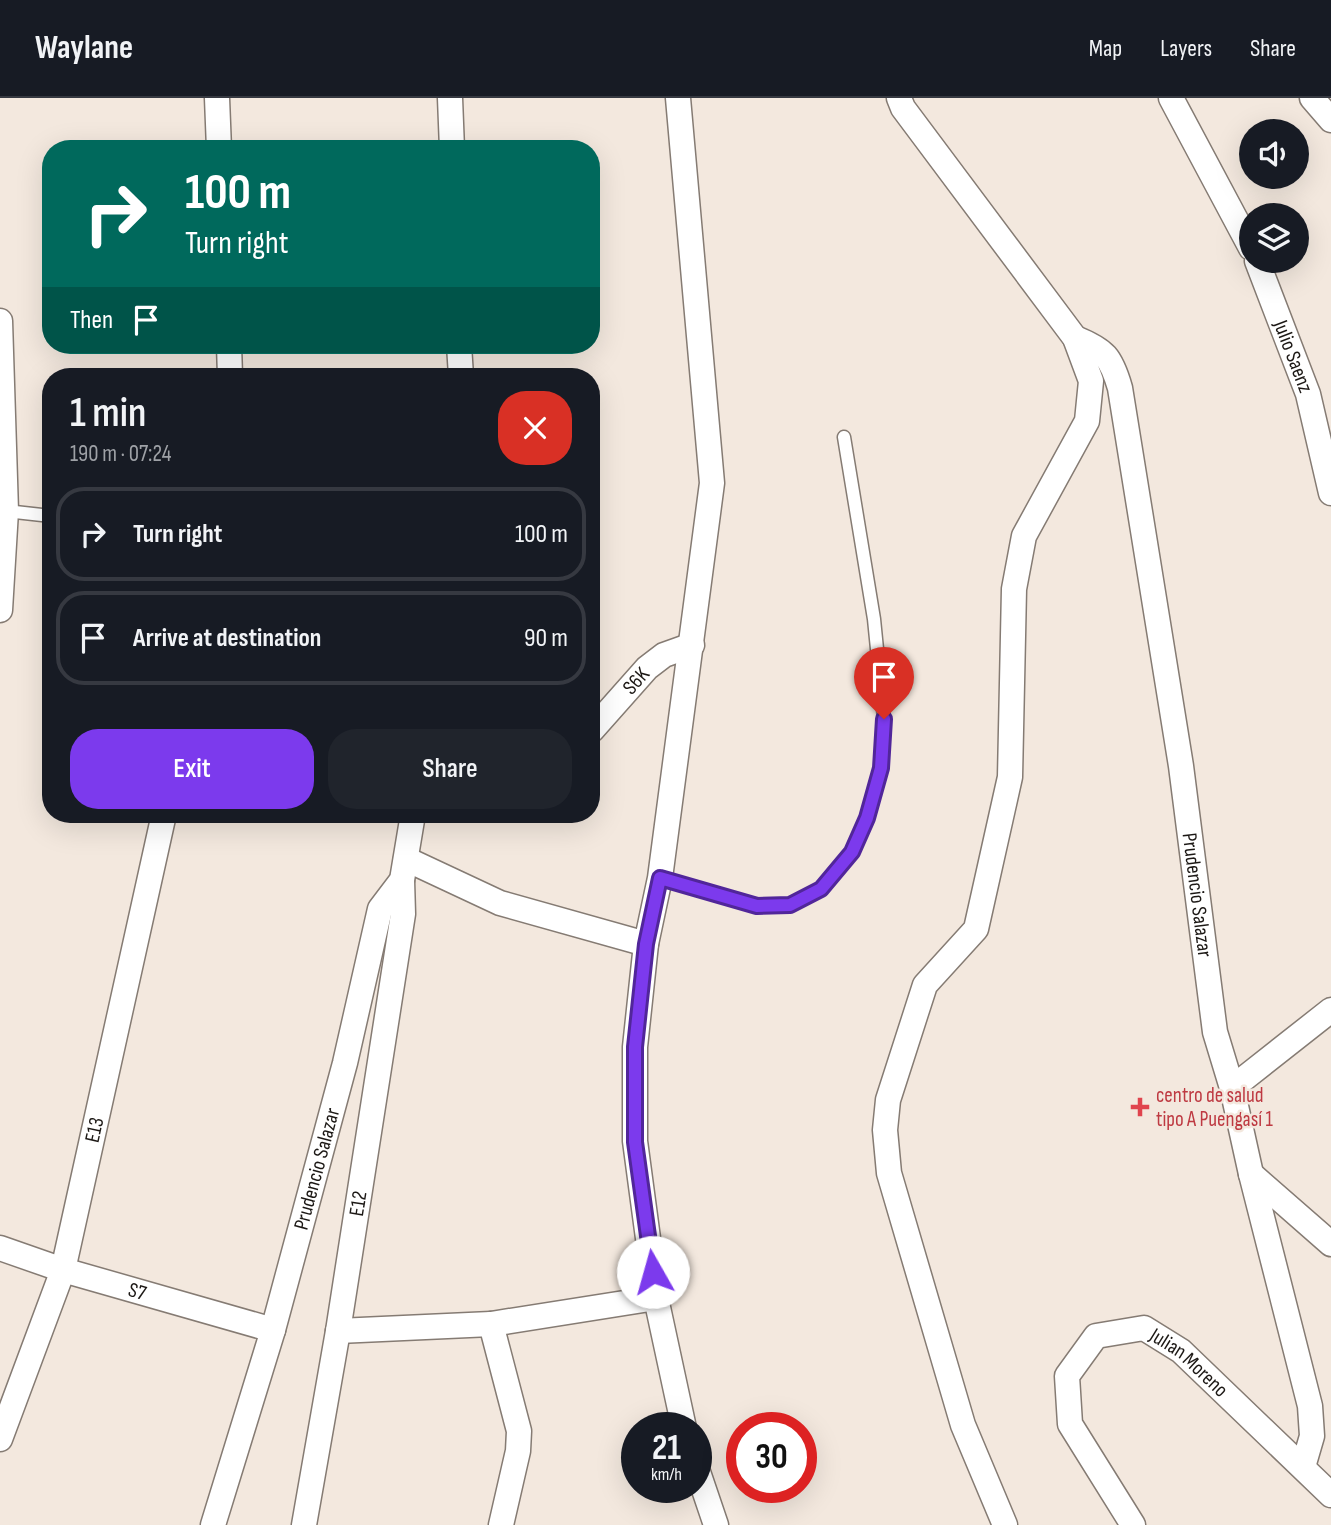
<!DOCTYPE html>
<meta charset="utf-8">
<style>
:root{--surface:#171b24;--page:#20242c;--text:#f1f3f6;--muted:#9ea1a6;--line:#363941;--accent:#7c3aed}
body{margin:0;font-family:"Sofia Sans Condensed",sans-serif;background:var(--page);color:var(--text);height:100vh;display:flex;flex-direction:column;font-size:26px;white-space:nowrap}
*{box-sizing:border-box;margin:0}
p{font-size:23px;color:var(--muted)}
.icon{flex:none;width:38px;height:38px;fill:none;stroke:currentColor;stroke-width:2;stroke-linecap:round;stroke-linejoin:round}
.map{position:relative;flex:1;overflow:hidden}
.side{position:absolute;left:42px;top:270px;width:558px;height:455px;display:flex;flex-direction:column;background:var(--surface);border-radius:28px;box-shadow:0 7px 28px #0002}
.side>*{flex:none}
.hud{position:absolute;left:42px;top:42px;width:558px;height:214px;border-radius:28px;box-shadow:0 7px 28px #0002;background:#00695c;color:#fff;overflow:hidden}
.controls{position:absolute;left:1239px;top:21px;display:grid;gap:14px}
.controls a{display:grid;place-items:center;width:70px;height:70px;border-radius:50%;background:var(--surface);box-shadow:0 7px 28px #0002;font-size:35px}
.speed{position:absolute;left:621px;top:1314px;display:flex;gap:14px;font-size:35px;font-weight:700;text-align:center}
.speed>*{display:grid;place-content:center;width:91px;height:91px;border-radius:50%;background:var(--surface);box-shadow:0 7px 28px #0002;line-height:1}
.speed small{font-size:18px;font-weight:400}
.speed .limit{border:10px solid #d22;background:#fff;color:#111}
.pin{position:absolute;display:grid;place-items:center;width:60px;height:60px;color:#fff;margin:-72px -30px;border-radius:50% 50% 50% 0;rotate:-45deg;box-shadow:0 0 7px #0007}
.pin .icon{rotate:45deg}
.me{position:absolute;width:77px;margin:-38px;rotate:353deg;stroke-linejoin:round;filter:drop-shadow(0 0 5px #0008)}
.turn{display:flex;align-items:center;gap:24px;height:147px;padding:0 28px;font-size:32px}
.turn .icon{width:91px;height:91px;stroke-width:2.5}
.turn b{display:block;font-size:49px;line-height:60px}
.then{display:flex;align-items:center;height:66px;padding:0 28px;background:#0003;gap:14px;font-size:26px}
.round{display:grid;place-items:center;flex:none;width:74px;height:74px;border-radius:28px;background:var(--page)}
.summary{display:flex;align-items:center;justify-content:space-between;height:119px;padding:0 28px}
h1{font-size:42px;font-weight:600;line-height:52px}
.action{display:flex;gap:14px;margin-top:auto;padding:14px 28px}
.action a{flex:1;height:80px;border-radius:28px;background:var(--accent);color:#fff;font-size:28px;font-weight:600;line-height:80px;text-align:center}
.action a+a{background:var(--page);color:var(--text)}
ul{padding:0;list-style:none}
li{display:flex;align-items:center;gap:21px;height:94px;margin:0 14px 10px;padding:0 14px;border:4px solid var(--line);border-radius:28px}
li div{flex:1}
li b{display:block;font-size:26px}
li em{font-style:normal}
header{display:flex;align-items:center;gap:42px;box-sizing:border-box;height:98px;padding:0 35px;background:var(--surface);border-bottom:2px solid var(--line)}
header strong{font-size:33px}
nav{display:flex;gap:38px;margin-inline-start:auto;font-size:24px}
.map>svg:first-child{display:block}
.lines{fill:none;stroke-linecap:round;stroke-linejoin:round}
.lane-casing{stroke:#857b73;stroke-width:15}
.street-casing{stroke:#857b73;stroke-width:27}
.lane{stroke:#fff;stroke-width:12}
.street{stroke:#fff;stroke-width:24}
.route-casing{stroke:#51269a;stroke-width:18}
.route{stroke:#7c3aed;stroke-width:12}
.health-dot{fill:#e0444e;stroke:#f3e8de;stroke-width:2.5}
.labels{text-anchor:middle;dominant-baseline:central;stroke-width:5;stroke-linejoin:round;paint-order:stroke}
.street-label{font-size:21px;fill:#1c1815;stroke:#f3e8de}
.health-label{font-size:21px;fill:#be3a42;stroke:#f3e8de;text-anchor:start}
</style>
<header>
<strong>Waylane</strong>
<nav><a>Map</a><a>Layers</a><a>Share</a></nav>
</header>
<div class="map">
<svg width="1331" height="1427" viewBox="0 0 1331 1427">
<rect width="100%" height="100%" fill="#f3e8de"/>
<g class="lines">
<defs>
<g id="lane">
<path d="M6,413L51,418"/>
<path d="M660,780L757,808L790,807L821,791L852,754L867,720L881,670L884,621L874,521L844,339"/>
</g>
<g id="street">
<path d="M217,0L219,51"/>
<path d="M450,0L452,51"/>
<path d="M678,0L712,385L660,780L646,846L635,949V1043L656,1200L684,1330"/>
<path d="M899,0L903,10L1075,240L1091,283L1087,323L1024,438L1014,491L1010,679L976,831L925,887L888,1002L885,1032L889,1075L963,1327L1005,1427"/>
<path d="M1171,0L1251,150"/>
<path d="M1312,0L1331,22"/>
<path id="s1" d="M1257,163L1308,296L1331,395"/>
<path d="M0,223L6,413L0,512"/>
<path id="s2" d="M1075,240C1105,252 1111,259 1120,290L1181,668L1215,934L1232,990L1251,1076L1310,1308L1312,1338L1303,1369"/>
<path d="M229,247L230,278"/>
<path d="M459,247L461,278"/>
<path id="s3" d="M592,632L647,570L664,557L692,547"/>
<path d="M406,761L500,805L646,846"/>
<path d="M1232,990L1331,912"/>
<path d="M1251,1076L1331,1146"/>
<path id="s4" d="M0,1150L63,1172L273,1232"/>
<path d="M491,1226L519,1333L518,1353L501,1427"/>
<path d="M338,1233L491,1226L656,1200"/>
<path id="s5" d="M0,1341L63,1172L164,716"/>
<path d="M696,1368L716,1427"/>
<path id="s6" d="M213,1427L273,1232L345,965L380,811L402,782L413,716"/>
<path id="s7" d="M304,1427L338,1233L403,816L402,782"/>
<path id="s8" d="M1133,1427L1070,1326L1067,1278L1096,1238L1144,1230L1181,1253L1331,1397"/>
</g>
</defs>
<!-- lane casing -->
<use href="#lane" class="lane-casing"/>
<!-- street casing -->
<use href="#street" class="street-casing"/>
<!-- lane -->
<use href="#lane" class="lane"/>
<!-- street -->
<use href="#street" class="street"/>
</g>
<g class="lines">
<defs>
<path id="route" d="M653,1174L635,1044V949L646,846L660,780L757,808L790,807L821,791L852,754L867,720L881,670L884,621"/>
</defs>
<!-- route casing -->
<use href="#route" class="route-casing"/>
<!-- route -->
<use href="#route" class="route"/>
</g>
<!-- markers -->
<path class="health-dot" d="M1136.5 998.5h7v7h7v7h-7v7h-7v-7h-7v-7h7z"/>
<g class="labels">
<!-- street labels -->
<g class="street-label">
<text stroke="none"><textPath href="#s1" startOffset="102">Julio Saenz</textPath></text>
<text stroke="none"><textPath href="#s3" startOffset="66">S6K</textPath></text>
<text stroke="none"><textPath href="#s2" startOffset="584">Prudencio Salazar</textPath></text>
<text stroke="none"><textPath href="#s5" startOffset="324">E13</textPath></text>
<text stroke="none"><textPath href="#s6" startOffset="371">Prudencio Salazar</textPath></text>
<text stroke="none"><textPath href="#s7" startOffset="326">E12</textPath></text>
<text stroke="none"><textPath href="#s4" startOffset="144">S7</textPath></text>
<text stroke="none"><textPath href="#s8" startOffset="322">Julian Moreno</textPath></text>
</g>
<!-- health labels -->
<g class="health-label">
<text x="1156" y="997">centro de salud<tspan x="1156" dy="24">tipo A Puengasí 1</tspan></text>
</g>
</g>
</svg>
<div class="controls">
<a><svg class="icon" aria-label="sound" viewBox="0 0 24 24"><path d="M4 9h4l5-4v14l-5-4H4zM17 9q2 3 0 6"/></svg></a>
<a><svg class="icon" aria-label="layers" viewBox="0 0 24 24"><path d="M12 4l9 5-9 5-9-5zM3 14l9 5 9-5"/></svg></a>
</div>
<div class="speed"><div>21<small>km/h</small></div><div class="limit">30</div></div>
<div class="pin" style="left:884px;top:621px;background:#d93025"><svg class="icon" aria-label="arrive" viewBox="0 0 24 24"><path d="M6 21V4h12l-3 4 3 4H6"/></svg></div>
<svg class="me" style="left:653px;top:1174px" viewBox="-20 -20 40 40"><circle r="19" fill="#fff"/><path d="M0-13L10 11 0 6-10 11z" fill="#7c3aed"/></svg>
<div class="hud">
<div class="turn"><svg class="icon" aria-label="right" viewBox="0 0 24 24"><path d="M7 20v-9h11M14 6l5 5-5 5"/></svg><div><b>100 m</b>Turn right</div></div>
<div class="then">Then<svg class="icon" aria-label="arrive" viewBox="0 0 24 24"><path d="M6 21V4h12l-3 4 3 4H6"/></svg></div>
</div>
<section class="side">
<div class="summary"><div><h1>1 min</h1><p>190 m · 07:24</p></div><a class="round" style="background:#d93025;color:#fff"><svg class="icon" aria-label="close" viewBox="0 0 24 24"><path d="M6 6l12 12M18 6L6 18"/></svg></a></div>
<ul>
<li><svg class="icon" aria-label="right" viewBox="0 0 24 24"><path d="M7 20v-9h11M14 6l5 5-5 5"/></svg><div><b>Turn right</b></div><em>100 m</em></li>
<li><svg class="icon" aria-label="arrive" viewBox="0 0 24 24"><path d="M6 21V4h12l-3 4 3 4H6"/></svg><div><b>Arrive at destination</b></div><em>90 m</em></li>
</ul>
<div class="action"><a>Exit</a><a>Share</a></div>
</section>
</div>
